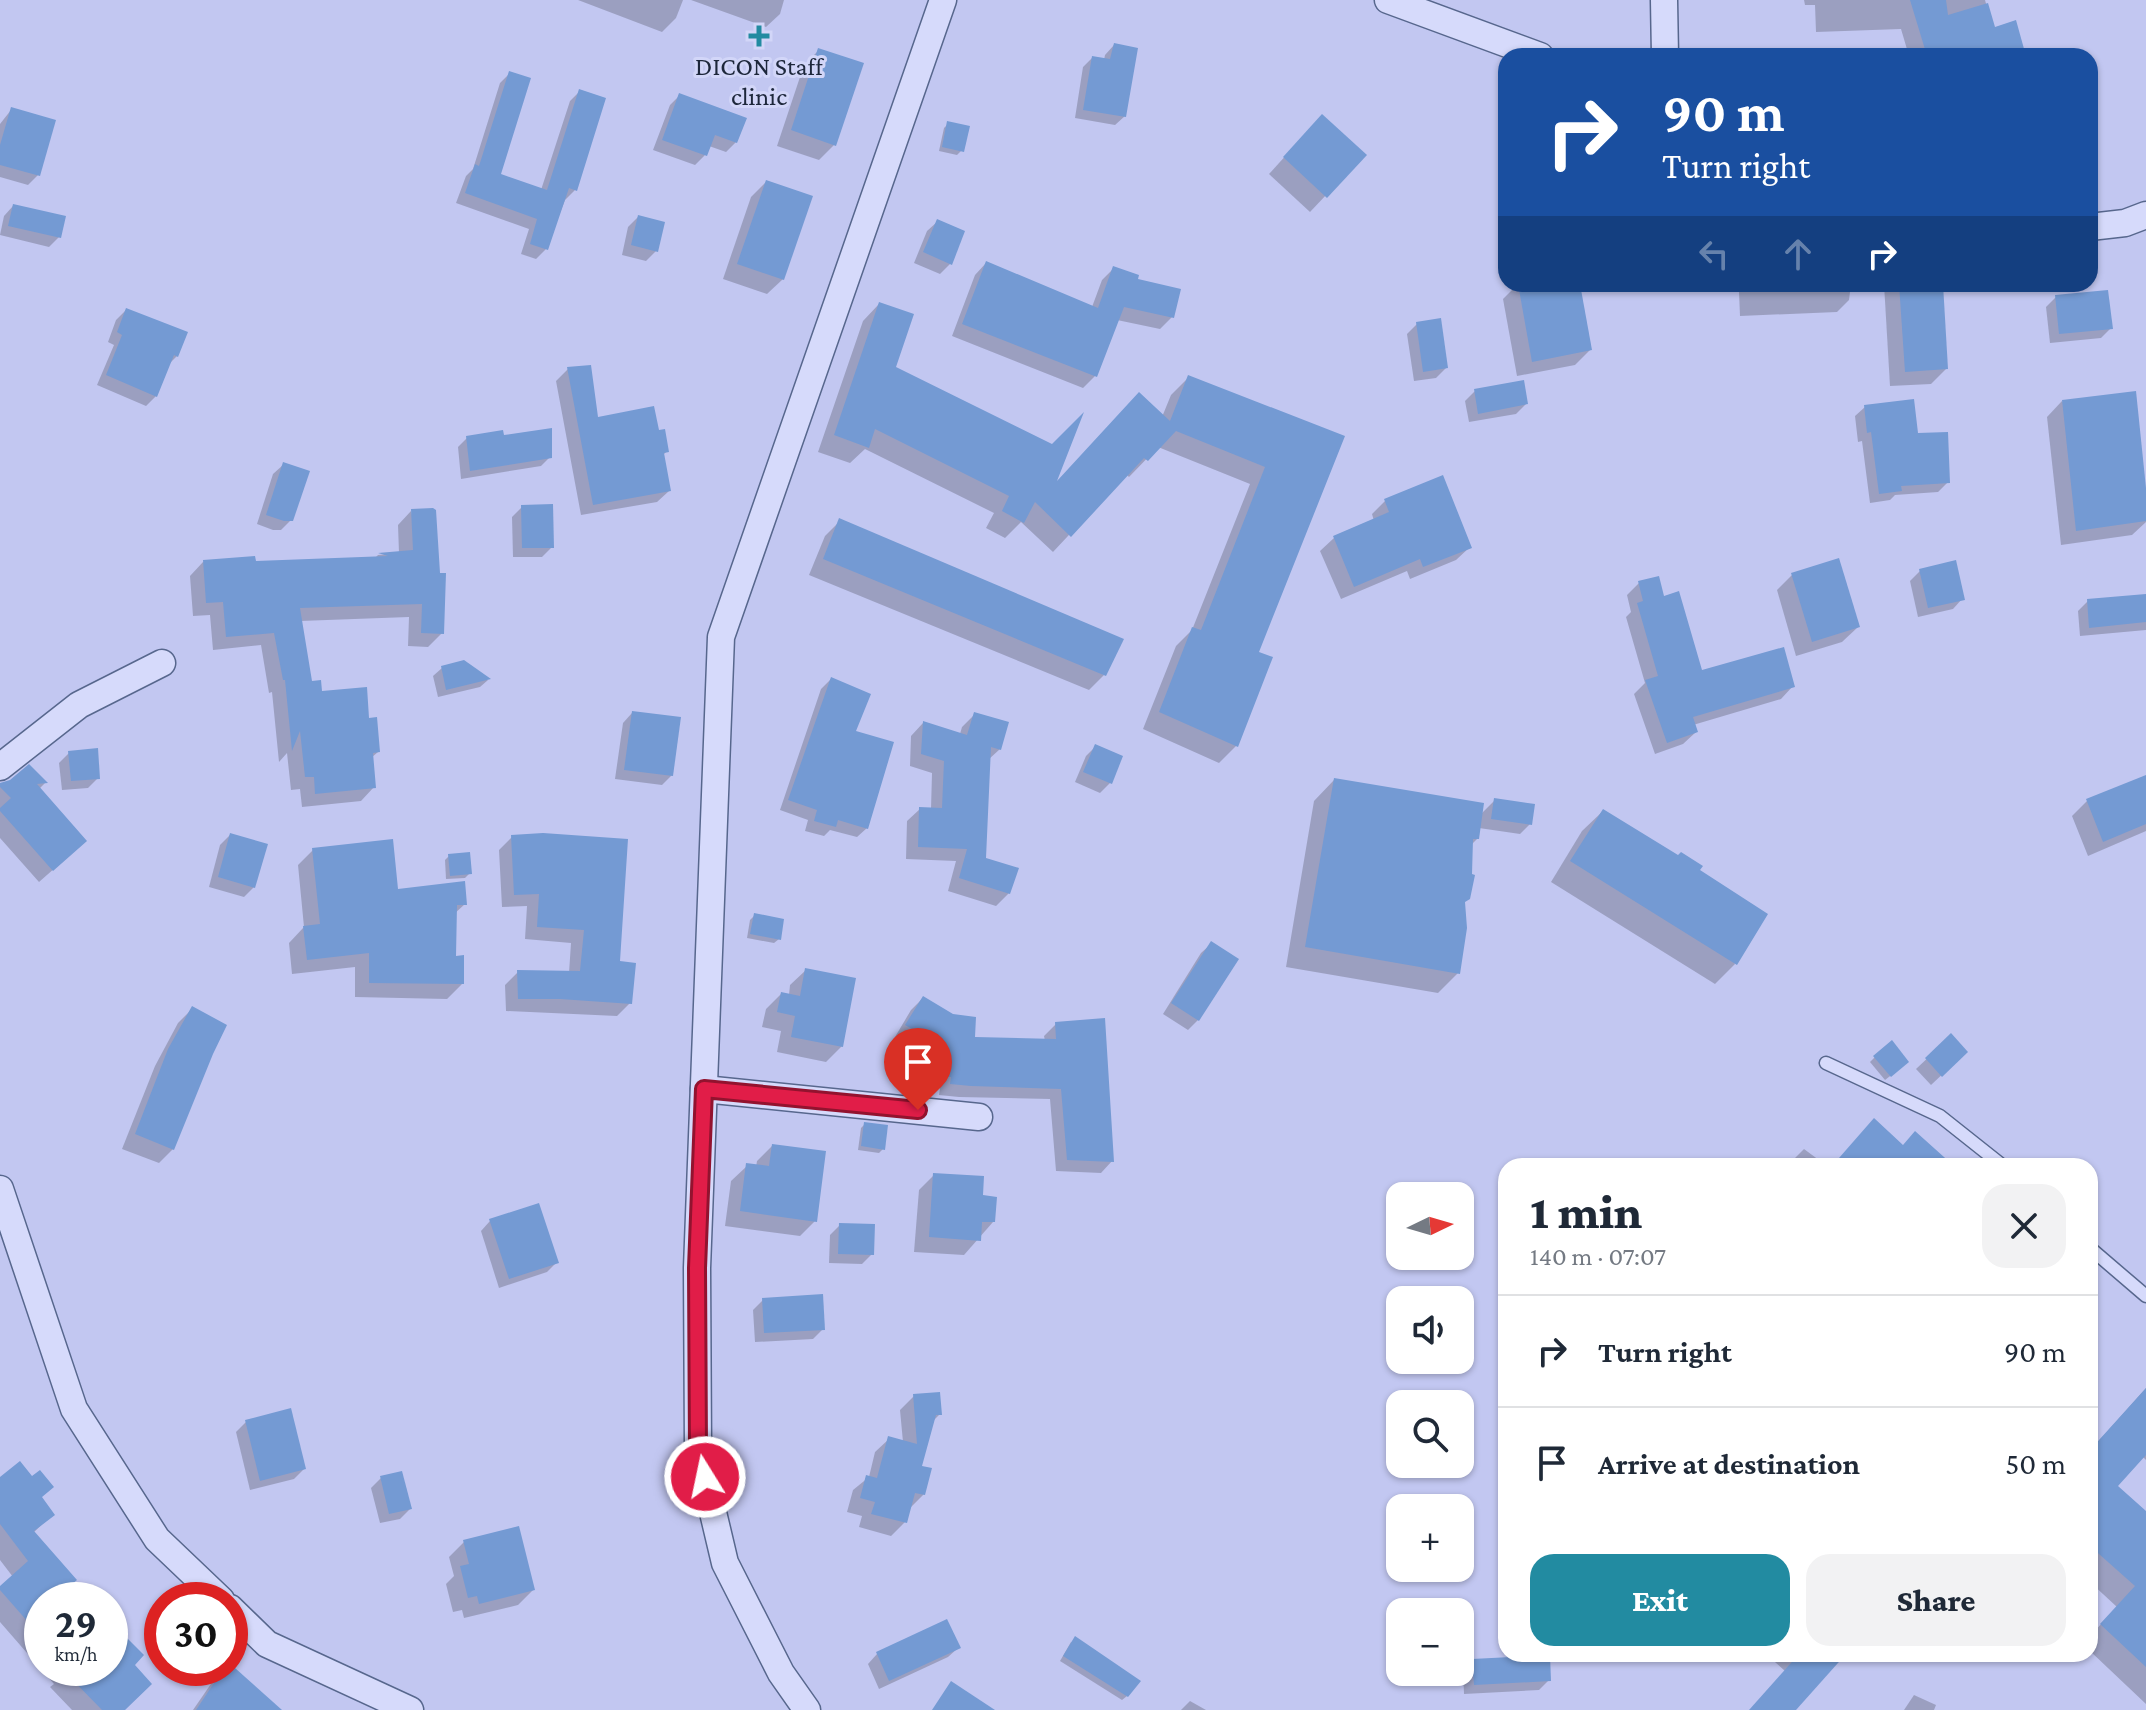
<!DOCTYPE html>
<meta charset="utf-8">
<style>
:root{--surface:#fff;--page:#f2f2f3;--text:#1f2937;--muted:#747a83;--line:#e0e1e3;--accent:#228ba1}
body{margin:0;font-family:"Crimson Pro",serif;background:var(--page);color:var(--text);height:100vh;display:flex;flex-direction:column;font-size:30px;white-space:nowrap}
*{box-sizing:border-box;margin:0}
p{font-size:26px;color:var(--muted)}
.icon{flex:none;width:44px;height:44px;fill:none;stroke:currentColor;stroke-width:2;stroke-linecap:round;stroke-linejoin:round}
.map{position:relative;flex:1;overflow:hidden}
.sheet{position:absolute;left:1498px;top:1158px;width:600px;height:504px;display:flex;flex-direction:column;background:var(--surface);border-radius:24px;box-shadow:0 2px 6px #0004}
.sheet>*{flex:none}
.guide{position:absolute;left:1498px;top:48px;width:600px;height:244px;border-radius:24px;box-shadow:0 2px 6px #0004;background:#1a4fa0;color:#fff;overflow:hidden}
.needle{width:52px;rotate:85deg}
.controls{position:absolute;left:1386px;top:1182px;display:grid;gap:16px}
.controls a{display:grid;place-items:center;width:88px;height:88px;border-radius:16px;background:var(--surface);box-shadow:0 2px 6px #0004;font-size:40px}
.speed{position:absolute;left:24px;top:1582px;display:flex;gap:16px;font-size:40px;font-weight:700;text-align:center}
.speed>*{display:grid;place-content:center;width:104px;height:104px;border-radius:50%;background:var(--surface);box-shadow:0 2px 6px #0004;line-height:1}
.speed small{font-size:20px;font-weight:400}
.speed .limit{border:12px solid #d22;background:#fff;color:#111}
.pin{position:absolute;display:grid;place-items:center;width:68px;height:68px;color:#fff;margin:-82px -34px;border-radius:50% 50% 50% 0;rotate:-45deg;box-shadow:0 0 8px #0007}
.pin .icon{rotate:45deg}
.me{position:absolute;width:88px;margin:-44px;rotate:350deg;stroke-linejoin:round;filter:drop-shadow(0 0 6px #0008)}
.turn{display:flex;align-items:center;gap:28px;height:168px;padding:0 32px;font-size:36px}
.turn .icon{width:104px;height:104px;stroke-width:2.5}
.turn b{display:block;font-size:56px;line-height:68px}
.lanes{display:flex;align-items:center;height:76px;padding:0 32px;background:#0003;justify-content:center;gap:40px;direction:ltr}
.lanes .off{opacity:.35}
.round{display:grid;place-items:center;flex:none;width:84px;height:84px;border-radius:24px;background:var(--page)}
.overview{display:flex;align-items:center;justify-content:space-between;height:136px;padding:0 32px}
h1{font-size:48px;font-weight:800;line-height:60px}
.primary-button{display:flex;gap:16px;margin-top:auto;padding:16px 32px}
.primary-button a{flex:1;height:92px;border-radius:24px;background:var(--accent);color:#fff;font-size:32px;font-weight:800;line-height:92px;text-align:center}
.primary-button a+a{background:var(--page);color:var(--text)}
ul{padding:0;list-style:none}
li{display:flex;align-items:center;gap:24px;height:112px;padding:0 32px;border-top:2px solid var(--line)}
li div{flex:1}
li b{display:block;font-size:30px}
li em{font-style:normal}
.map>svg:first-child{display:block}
.shadow{fill:#0003}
.building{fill:#749ad3}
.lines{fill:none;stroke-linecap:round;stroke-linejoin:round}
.service-casing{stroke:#57678d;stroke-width:15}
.minor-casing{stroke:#57678d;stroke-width:29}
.service{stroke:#d6dafb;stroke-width:12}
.minor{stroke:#d6dafb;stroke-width:26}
.route-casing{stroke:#92132f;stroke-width:20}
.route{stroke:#e11d48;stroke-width:14}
.poi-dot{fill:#228ba1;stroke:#d2d6f8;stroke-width:3}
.labels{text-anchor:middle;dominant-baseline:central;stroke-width:6;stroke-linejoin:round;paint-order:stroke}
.poi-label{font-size:26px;fill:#1d273b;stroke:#d2d6f8}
</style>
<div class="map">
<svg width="2146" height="1710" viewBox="0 0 2146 1710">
<rect width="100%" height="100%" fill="#c2c7f1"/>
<!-- shadow -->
<g class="shadow">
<path d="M578,0H683L676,18L662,32Z"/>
<path d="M691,0H784L780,14L766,27Z"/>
<path d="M1804,0H1985L1993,29L2024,56H1909L1901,29L1816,32L1815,5H1805Z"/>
<path d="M1114,45L1125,116L1115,125L1075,118L1083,67L1092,58L1104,60L1105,55Z"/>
<path d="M819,50L835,144L819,160L777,146L804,65Z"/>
<path d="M510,73L499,175L541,190L570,101L580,91L575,190L565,200L546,249L536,259L521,254L529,229L456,203L466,176L473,169L500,83Z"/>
<path d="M680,95L736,142L726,152L709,146L705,155L695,165L653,150L670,105Z"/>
<path d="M11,110L53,122L38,175L28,185L0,177V124Z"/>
<path d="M948,124L962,150L957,155L939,151L944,128Z"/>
<path d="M1307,132L1364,155L1310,212L1269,174Z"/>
<path d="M766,182L783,279L767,294L723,279L751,197Z"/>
<path d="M1506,194V217L1501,215Z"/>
<path d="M13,206L59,237L49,247L0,235L4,216Z"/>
<path d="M638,217L656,251L646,261L622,255L628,227Z"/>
<path d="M937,222L950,264L940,274L914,263L927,231Z"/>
<path d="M986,263L1092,307L1102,280L1114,268L1135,280L1172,317L1160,329L1117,320L1095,376L1083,388L952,336L975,275Z"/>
<path d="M1518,284H1578L1590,350L1575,365L1517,376L1503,299Z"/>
<path d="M1747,284H1851L1849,300L1837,312L1740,316L1739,292Z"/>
<path d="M1884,284H1941L1946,369L1931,384L1890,386Z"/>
<path d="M2056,297L2111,328L2101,338L2050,343L2046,307Z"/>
<path d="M879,304L894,368L1053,487L1162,417L1171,395L1188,378L1343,438L1256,653L1236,746L1219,763L1143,729L1176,646L1192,630L1250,484L1158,447L1129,477L1126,474L1053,552L1021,522L1005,538L986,528L994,513L865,449L850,463L818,452L863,321Z"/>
<path d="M126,310L177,356L169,364L156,396L146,406L97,385L114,345L108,342L116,320Z"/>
<path d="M1417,324L1446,368L1436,378L1414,381L1407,334Z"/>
<path d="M568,369L596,419L658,433L667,451L662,456L669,491L657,502L581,515L556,381Z"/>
<path d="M1475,391L1526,404L1516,414L1469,422L1465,401Z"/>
<path d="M2062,401L2146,506V522L2132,535L2061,545L2047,417Z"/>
<path d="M1865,407L1916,435L1948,482L1938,492L1895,495L1890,500L1870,503L1862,441L1858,442L1855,416Z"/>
<path d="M502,437L550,457L541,466L461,479L458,447L467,438Z"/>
<path d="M283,465L291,520L281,530H273L257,524L273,474Z"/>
<path d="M1385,501L1470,547L1456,560L1410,579L1407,571L1341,599L1320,551L1334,538L1374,521L1372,514Z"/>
<path d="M522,507L552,547L542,557H513L512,517Z"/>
<path d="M411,511L442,633L428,647L408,646L409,617L300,621L311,683L320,694L368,720L378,752L371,758L374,787L361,801L302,807L300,789L291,790L287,753L279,762L272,692L269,693L261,645L213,650L210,615L193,616L190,576L203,562L254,564L374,559L378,555L399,553L398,525Z"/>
<path d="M840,521L1104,675L1089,690L809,575L825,536Z"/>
<path d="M1920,571L1962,599L1953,609L1918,617L1910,581Z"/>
<path d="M1792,575L1858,627L1842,642L1796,656L1777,590Z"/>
<path d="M1639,583L1662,598L1700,672L1793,686L1781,699L1693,725L1696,732L1683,744L1655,754L1634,694L1645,683L1626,617L1631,612L1627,595Z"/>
<path d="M2146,596V630L2080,636L2078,611L2088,601Z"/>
<path d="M442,668L488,680L480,687L438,697L433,676Z"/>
<path d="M831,679L853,732L867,828L857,837L830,830L824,836L805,831L808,820L780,810L821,689Z"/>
<path d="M632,713L672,775L662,785L615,779L623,723Z"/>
<path d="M974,715L1000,749L988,760L984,859L1009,893L996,906L948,891L956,861L906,859L907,821L920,809H931L932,773L910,766L911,736L923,723L960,734L962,727Z"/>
<path d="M1096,746L1121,757L1110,783L1100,793L1075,782L1086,756Z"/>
<path d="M69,753L98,778L88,788L62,790L59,763Z"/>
<path d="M2146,777V831L2088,856L2072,816L2088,800Z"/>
<path d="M1334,780L1481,814L1495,800L1530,824L1520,834L1479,828L1478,838L1471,845L1463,903L1458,973L1438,993L1286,967L1314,801Z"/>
<path d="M45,783L39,789L72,853L39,882L0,838V784Z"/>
<path d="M1603,811L1697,871L1735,964L1715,984L1551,882L1582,831Z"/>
<path d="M230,835L254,887L244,897L209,887L220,845Z"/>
<path d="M512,837L618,963L630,1003L617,1016L506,1011L505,985L518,972L569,973L571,943L525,939L527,906L502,907L499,850Z"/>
<path d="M313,850L397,891L465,904L454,914V958L462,984L447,999L355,997V967L292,974L289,943L304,927L298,865Z"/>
<path d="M449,856L470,873L465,878L446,879L445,860Z"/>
<path d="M754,916L779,939L774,943L747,938L750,920Z"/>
<path d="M1211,944L1236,960L1198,1020L1188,1030L1163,1014L1201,953Z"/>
<path d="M806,970L842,1046L826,1062L777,1052L781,1031L762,1027L766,1009L781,994L789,995L790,985Z"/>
<path d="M923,998L972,1039L1045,1041L1044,1036L1056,1024L1112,1161L1101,1173L1056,1171L1050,1099L959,1097L939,1095L940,1088H920L921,1052L895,1037L911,1010Z"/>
<path d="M192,1009L173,1149L159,1163L122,1149L155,1066L178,1023Z"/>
<path d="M1951,1036L1966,1052L1931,1085L1916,1069Z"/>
<path d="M1875,1057L1903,1066L1885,1080L1870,1062Z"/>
<path d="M865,1124L883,1149L879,1153L858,1150L861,1128Z"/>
<path d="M772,1146L815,1221L800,1236L725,1226L731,1181L747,1166L756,1167L757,1161Z"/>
<path d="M1804,1149L1827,1166H1787Z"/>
<path d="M934,1175L981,1197L993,1222L964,1255L914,1252L919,1190Z"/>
<path d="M490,1221L557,1262L547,1272L499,1288L481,1231Z"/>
<path d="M840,1225L872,1254L862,1264L829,1263L830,1235Z"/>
<path d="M763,1300L823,1329L813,1339L755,1342L753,1310Z"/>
<path d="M2146,1388V1460L2142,1456L2115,1486L2146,1513V1704L2090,1651V1636L2117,1607L2090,1582V1451Z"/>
<path d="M914,1396L940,1414L932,1422L920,1467L924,1494L910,1508L905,1522L891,1536L859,1527L862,1516L847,1512L853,1490L869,1477L875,1452L889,1439L903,1442L900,1410Z"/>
<path d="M246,1422L304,1469L294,1479L250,1490L236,1432Z"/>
<path d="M381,1478L410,1509L400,1519L380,1523L371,1488Z"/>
<path d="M0,1479L40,1498L52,1515L33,1533L65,1589L75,1600H42V1668H110V1642L132,1665L123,1710H72L50,1687L54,1684L0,1622V1588L13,1577L0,1560Z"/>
<path d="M464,1542L533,1590L518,1605L464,1618L462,1610L453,1612L446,1584L454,1576L449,1557Z"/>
<path d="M1071,1642L1127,1696L1122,1700L1060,1661Z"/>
<path d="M958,1648L948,1657L879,1689L868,1664L877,1654Z"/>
<path d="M1766,1654H1843L1794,1710H1750L1785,1671Z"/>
<path d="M1473,1661L1549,1680L1539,1690L1464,1694L1463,1671Z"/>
<path d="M230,1667L258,1691L242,1710H193L215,1678Z"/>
<path d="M1914,1695L1936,1705L1934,1710H1904Z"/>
<path d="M1190,1701L1206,1710H1181Z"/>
</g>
<!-- building -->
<g class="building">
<path d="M1910,0H1946L1948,15L1988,3L1995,27L2016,20L2026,56H1927Z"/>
<path d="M1114,43L1138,48L1126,117L1083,110L1092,56L1110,59Z"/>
<path d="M818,48L864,63L836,146L791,130Z"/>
<path d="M509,71L531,78L501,174L547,190L579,89L606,98L577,191L569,188L548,250L530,244L537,219L465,193L475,164L479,166Z"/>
<path d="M679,93L747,118L737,143L715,135L707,156L662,140Z"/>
<path d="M11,107L56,120L40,176L0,165V145Z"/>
<path d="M1322,114L1367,155L1327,198L1283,157Z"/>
<path d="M947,121L970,126L964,152L942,147Z"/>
<path d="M766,180L813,196L784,280L737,264Z"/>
<path d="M13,204L66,216L61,238L8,226Z"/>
<path d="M638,215L665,222L658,252L631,245Z"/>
<path d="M937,219L965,231L952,265L923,252Z"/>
<path d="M986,261L1098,308L1113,266L1139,275L1138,279L1181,289L1174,318L1124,307L1097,377L962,324Z"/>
<path d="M1518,284H1580L1592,350L1532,362Z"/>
<path d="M1899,284H1943L1948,369L1905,372Z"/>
<path d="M2108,290L2113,329L2059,334L2055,295Z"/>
<path d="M879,302L914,314L896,367L1052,444L1084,412L1057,481L1139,392L1170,421L1188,375L1345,436L1259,652L1273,657L1238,747L1159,712L1192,627L1201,630L1265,467L1176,431L1148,461L1144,458L1071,537L1035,502L1024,523L1002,511L1009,496L875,429L869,448L834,435Z"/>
<path d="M126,308L188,332L178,357L174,355L157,397L106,375L122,335L117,332Z"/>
<path d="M1441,318L1448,368L1423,372L1416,322Z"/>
<path d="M591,365L598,417L654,406L659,430L665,429L669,452L664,453L671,491L593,505L567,367Z"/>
<path d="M1524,380L1528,404L1478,414L1474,389Z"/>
<path d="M2136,391L2146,488V521L2076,531L2062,400Z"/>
<path d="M1914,399L1918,433L1948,432L1950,483L1901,486L1902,491L1879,494L1871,432L1867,433L1864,405Z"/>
<path d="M552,428V458L470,471L466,436L503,430L504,435Z"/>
<path d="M283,462L310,471L293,521H284L266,515Z"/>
<path d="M1443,475L1472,548L1423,567L1420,559L1354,587L1333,536L1389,512L1384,499Z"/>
<path d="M553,504L554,548H522L521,505Z"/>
<path d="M433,508L436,510L440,573H446L444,634L421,633L422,604L300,608L312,681L321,680L322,691L367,687L369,718L377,717L380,752L373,753L376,788L315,794L314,777H305L300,731L292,751L285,680H283L274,633L226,637L223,602L206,603L203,560L255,556L256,561L388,556L378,553L413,550L411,509Z"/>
<path d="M839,518L1124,639L1106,676L823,559Z"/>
<path d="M1839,558L1860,627L1812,642L1791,573Z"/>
<path d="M1956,560L1965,600L1928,608L1919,569Z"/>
<path d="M1659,576L1664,596L1679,591L1702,670L1784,647L1795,687L1693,717L1698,732L1667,743L1645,680L1658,676L1637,603L1643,601L1638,581Z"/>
<path d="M2146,594V622L2089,628L2087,599Z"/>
<path d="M464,660L491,679L446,690L441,666Z"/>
<path d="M831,677L871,694L856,731L894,742L868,829L838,820L836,827L814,821L817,810L788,800Z"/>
<path d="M632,711L681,717L673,776L624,770Z"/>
<path d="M974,712L1009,722L1001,750L991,747L986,858L1019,868L1010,894L959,878L967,849L918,847L919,807L942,808L944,761L921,754L923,721L967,735Z"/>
<path d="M1095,744L1123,756L1112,784L1083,772Z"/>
<path d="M98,748L100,779L71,781L68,751Z"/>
<path d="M29,764L48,783L37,784L87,841L53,871L0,811V808L11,798L0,787V783L10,780Z"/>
<path d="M2146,775V824L2103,842L2086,799Z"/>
<path d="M1334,778L1484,803L1479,839H1473L1472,874L1475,875L1470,899L1465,902L1467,928L1460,974L1305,947Z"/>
<path d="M1494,798L1535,804L1532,825L1491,819Z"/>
<path d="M1603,809L1678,855L1681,852L1703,866L1700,870L1768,914L1737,965L1570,861Z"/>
<path d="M230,833L268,844L255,888L218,877Z"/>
<path d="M543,833L628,839L620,961L636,963L632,1004L560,999H518L517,970L580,971L584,930L537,927L539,894L514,895L511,835Z"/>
<path d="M393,839L398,889L465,881L467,905H457L456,956L464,955V984L369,983V953L307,960L303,926L320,924L312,848Z"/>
<path d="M470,852L472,874L450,876L448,854Z"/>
<path d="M754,913L784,919L781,940L750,934Z"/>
<path d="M1211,941L1239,959L1199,1021L1171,1003Z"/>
<path d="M805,968L856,978L843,1047L791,1037L795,1016L777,1012L781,992L800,996Z"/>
<path d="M923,996L953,1014L976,1017L975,1037L1056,1039L1055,1022L1105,1018L1114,1162L1067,1160L1061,1089L971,1086L950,1084L951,1077H931V1040L905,1025Z"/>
<path d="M192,1006L227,1025L213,1054L174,1150L135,1134L168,1049Z"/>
<path d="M1951,1033L1968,1052L1942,1077L1925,1058Z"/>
<path d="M1892,1040L1909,1062L1891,1077L1873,1056Z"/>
<path d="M1874,1118L1903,1145L1915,1131L1954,1166H1832Z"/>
<path d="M864,1122L888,1125L885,1150L861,1146Z"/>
<path d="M772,1144L826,1151L817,1222L740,1211L746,1163L769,1166Z"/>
<path d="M933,1173L984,1176L983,1195L997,1197L995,1222H982L981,1241L929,1237Z"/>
<path d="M539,1203L559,1263L509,1279L489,1219Z"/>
<path d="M839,1223L875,1224L874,1255L838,1254Z"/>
<path d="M823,1294L825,1330L764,1333L762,1298Z"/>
<path d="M2146,1388V1455L2118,1486L2146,1511V1667L2100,1624L2135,1586L2090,1546V1450Z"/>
<path d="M940,1392L942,1415H936L922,1466L932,1468L925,1495L915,1493L907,1523L871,1514L875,1502L860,1498L866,1475L877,1478L888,1436L917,1444L913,1394Z"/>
<path d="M291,1408L306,1469L260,1481L245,1420Z"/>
<path d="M20,1461L32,1476L40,1470L54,1487L42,1497L55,1515L34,1531L77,1580L67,1588L78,1600H42V1638L0,1590V1586L28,1561L0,1524V1477Z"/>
<path d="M402,1471L412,1509L389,1514L380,1476Z"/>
<path d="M519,1526L535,1590L479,1604L477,1596L468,1598L460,1566L469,1564L463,1540Z"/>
<path d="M947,1619L961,1648L889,1681L876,1652Z"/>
<path d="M1075,1636L1141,1681L1128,1697L1063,1656Z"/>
<path d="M126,1637L144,1655L135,1665L152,1684L125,1710H102L61,1668H110V1653Z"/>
<path d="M1799,1654H1846L1796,1710H1749Z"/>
<path d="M1550,1655L1551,1681L1474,1685L1472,1659Z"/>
<path d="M224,1668H235L282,1710H196Z"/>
<path d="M951,1681L995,1710H932Z"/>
</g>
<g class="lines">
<defs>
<g id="service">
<path d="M1826,1063L1940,1116L2003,1166"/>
<path d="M2090,1248L2146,1296"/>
</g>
<g id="minor">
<path d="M1388,0L1540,56"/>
<path d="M1664,0L1665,56"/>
<path d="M2090,227L2125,223L2146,215"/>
<path d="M0,767L79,705L162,663"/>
<path d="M704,1089L979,1117"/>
<path d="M0,1189L74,1409L157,1539L221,1600"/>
<path d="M230,1608L267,1644L410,1710"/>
<path d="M807,1710L781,1673L725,1563L698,1449L697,1268L721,637L943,0"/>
</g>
</defs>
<!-- service casing -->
<use href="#service" class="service-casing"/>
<!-- minor casing -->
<use href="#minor" class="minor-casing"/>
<!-- service -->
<use href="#service" class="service"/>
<!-- minor -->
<use href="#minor" class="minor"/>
</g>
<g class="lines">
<defs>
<path id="route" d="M705,1477L698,1449L697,1268L704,1089L918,1110"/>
</defs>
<!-- route casing -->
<use href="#route" class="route-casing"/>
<!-- route -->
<use href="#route" class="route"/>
</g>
<!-- markers -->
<path class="poi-dot" d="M755 24h8v8h8v8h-8v8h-8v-8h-8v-8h8z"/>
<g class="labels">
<!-- poi labels -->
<g class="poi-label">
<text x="759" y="66">DICON Staff<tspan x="759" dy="30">clinic</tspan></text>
</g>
</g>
</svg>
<div class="controls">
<a><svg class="needle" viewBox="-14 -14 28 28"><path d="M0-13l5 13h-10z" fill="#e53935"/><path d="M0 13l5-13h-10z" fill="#747a83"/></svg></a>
<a><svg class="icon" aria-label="sound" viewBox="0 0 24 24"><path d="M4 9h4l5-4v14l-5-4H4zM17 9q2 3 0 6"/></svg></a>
<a><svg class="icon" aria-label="search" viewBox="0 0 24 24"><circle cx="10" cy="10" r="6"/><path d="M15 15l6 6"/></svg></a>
<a>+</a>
<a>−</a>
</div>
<div class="speed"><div>29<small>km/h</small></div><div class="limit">30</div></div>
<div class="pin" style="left:918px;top:1110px;background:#d93025"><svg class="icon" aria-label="arrive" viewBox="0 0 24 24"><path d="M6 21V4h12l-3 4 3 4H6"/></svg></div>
<svg class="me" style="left:705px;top:1477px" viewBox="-20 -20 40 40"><circle r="17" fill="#e11d48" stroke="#fff" stroke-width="3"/><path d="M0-11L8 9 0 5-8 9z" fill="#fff"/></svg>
<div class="guide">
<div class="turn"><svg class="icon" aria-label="right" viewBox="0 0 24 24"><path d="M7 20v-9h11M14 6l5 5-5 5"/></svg><div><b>90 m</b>Turn right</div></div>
<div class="lanes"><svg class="icon off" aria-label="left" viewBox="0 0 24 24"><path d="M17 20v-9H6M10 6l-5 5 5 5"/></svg><svg class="icon off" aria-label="ahead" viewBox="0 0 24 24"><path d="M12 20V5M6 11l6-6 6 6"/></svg><svg class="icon" aria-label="right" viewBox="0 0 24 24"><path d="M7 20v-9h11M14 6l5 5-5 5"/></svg></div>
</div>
<section class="sheet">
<div class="overview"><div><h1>1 min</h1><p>140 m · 07:07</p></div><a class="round"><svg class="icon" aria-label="close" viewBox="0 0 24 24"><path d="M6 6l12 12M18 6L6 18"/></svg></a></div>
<ul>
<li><svg class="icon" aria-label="right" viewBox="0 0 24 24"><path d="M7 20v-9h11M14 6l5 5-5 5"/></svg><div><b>Turn right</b></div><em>90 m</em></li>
<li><svg class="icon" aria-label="arrive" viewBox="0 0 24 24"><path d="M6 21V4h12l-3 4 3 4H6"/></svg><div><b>Arrive at destination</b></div><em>50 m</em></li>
</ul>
<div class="primary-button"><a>Exit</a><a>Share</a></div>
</section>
</div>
